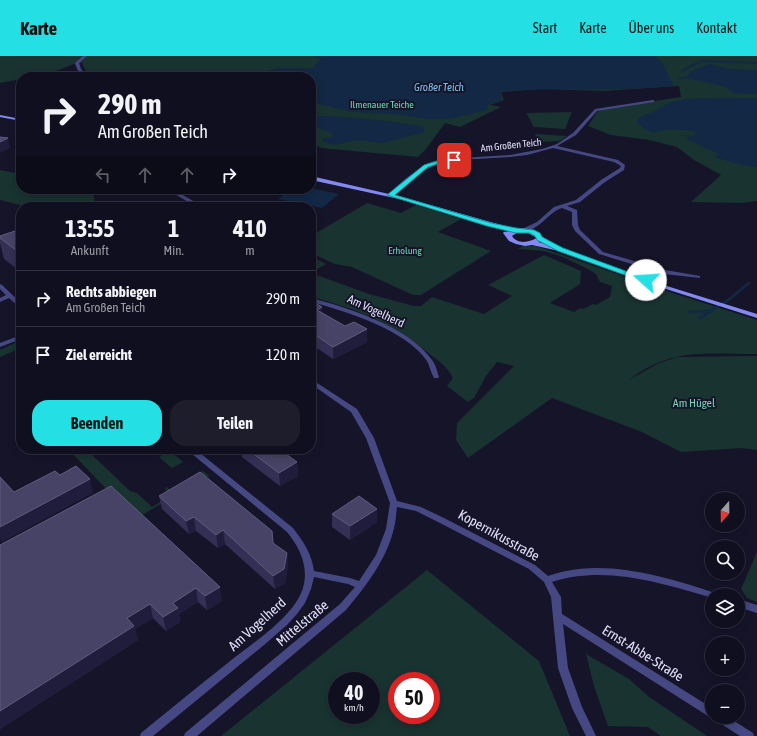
<!DOCTYPE html>
<html lang="de">
<meta charset="utf-8">
<style>
:root{--surface:#100f1f;--page:#1e1d2c;--text:#f1f3f6;--muted:#9c9ca4;--line:#302f3d;--accent:#24dfe4}
body{margin:0;font-family:"Asap Condensed",sans-serif;background:var(--page);color:var(--text);height:100vh;display:flex;flex-direction:column;font-size:15px;white-space:nowrap}
*{box-sizing:border-box;margin:0}
p{font-size:13px;color:var(--muted)}
.icon{flex:none;width:22px;height:22px;fill:none;stroke:currentColor;stroke-width:2;stroke-linecap:round;stroke-linejoin:round}
.map{position:relative;flex:1;overflow:hidden}
.details{position:absolute;left:16px;top:146px;width:300px;height:252px;display:flex;flex-direction:column;background:var(--surface);border-radius:16px;box-shadow:0 2px 10px #0003,0 0 0 1px var(--line)}
.details>*{flex:none}
.guide{position:absolute;left:16px;top:16px;width:300px;height:122px;border-radius:16px;box-shadow:0 2px 10px #0003,0 0 0 1px var(--line);background:#100f1f;color:var(--text);overflow:hidden}
.needle{width:26px;rotate:200deg}
.tools{position:absolute;left:705px;top:436px;display:grid;gap:8px}
.tools a{display:grid;place-items:center;width:40px;height:40px;border-radius:50%;background:var(--surface);box-shadow:0 2px 10px #0003,0 0 0 1px var(--line);font-size:20px}
.speed{position:absolute;left:328px;top:616px;display:flex;gap:8px;font-size:20px;font-weight:700;text-align:center}
.speed>*{display:grid;place-content:center;width:52px;height:52px;border-radius:50%;background:var(--surface);box-shadow:0 2px 10px #0003,0 0 0 1px var(--line);line-height:1}
.speed small{font-size:10px;font-weight:400}
.speed .limit{border:6px solid #d22;background:#fff;color:#111}
.pin{position:absolute;display:grid;place-items:center;width:34px;height:34px;color:#fff;margin:-17px;border-radius:8px;box-shadow:0 2px 6px #0006}
.me{position:absolute;width:44px;margin:-22px;rotate:289deg;stroke-linejoin:round;filter:drop-shadow(0 0 3px #0008)}
.turn{display:flex;align-items:center;gap:14px;height:84px;padding:0 16px;font-size:18px}
.turn .icon{width:52px;height:52px;stroke-width:2.5}
.turn b{display:block;font-size:28px;line-height:34px}
.lanes{display:flex;align-items:center;height:38px;padding:0 16px;background:#0003;justify-content:center;gap:20px;direction:ltr}
.lanes .off{opacity:.35}
.eta{display:flex;justify-content:space-evenly;align-items:center;height:68px;text-align:center}
.eta b{font-size:24px;font-weight:700;line-height:28px}
.cta{display:flex;gap:8px;margin-top:auto;padding:8px 16px}
.cta a{flex:1;height:46px;border-radius:16px;background:var(--accent);color:#111;font-size:16px;font-weight:700;line-height:46px;text-align:center}
.cta a+a{background:var(--page);color:var(--text)}
ul{padding:0;list-style:none}
li{display:flex;align-items:center;gap:12px;height:56px;padding:0 16px;border-top:1px solid var(--line)}
li div{flex:1}
li b{display:block;font-size:15px}
li em{font-style:normal}
header{display:flex;align-items:center;gap:24px;box-sizing:border-box;height:56px;padding:0 20px;background:var(--accent);color:#111}
header strong{font-size:19px}
nav{display:flex;gap:22px;margin-inline-start:auto;font-size:14px}
.map>svg:first-child{display:block}
.green{fill:#183330;fill-rule:evenodd}
.water{fill:#122844}
.lines{fill:none;stroke-linecap:round;stroke-linejoin:round}
.stream-far2{stroke:#122844;stroke-width:2}
.stream-far1{stroke:#122844;stroke-width:2.5}
.stream{stroke:#122844;stroke-width:3}
.minor{fill:#454882;fill-rule:evenodd}
.secondary{fill:#8389f0;fill-rule:evenodd}
.wall{fill:#343055}
.shaded-wall{fill:#201d3c}
.building{fill:#474366;stroke:#5f5c7e}
.route{fill:#24dfe4;stroke:#179194}
.labels{text-anchor:middle;dominant-baseline:central;stroke-width:4;stroke-linejoin:round;paint-order:stroke}
.far-park-label{font-size:10px;fill:#74d4b4;stroke:#161429}
.far-street-label{font-size:10px;fill:#e1e1fb;stroke:#161429}
.far-water-label{font-size:11px;font-style:italic;fill:#7bc2ef;stroke:#161429}
.street-label{font-size:12px;fill:#e1e1fb;stroke:#161429}
.park-label{font-size:12px;fill:#74d4b4;stroke:#161429}
.near-street-label{font-size:14px;fill:#e1e1fb;stroke:#161429}
</style>
<header>
<strong>Karte</strong>
<nav><a>Start</a><a>Karte</a><a>Über uns</a><a>Kontakt</a></nav>
</header>
<div class="map">
<svg width="757" height="680" viewBox="0 0 757 680">
<rect width="100%" height="100%" fill="#161429"/>
<!-- green -->
<g class="green">
<path d="M0,0H757V145L742,147L691,146L721,119L694,104L677,91L649,84L611,79L588,70L597,56L603,53L681,41L679,30L604,35L541,33L501,36L504,44L490,49L501,51L460,71L445,67L426,93L418,101L321,92L311,87V21H90L83,10V7C72,7 65,12 56,15C45,18 33,21 21,21V23L0,27Z"/>
<path d="M572,56L565,73L534,71L526,57Z"/>
<path d="M535,78L567,80L560,85L538,86Z"/>
<path d="M0,114L21,118V133H90L94,141L95,151H27L0,144Z"/>
<path d="M367,147L401,157L416,149L461,163L438,176L491,195L421,239H413L352,211L335,208L311,197V180Z"/>
<path d="M523,190H535L548,194L654,231L757,264V298C706,298 671,291 629,324L657,308L677,301L757,300V394L742,392L681,396L642,376L552,342L468,402L456,384L457,367L514,310L497,306L486,320L474,342L468,346L447,330L453,322C447,310 437,304 427,296C391,267 355,252 311,241V200L326,208L311,217L369,238L414,250H421L432,241L484,258L512,240L488,229L544,199L581,215L580,228L550,247L574,256L580,252L583,253L593,248L596,249L610,241L612,230L600,226L596,218L588,213L563,201L544,195L518,193Z"/>
<path d="M21,284V292L0,301V294Z"/>
<path d="M68,393H86L130,435L137,437L152,451L172,439L165,433L167,431L173,436L203,419L200,416L203,415L209,420L135,463Z"/>
<path d="M173,393L178,394L172,397L183,406L172,412L159,401Z"/>
<path d="M757,496V546L747,542L741,533Z"/>
<path d="M427,514L539,605L570,680H221ZM337,625H371V659H337ZM397,625H431V659H397Z"/>
<path d="M586,598L629,623L649,641L707,680H661L648,671L608,670L594,630Z"/>
</g>
<!-- water -->
<g class="water">
<path d="M331,0H656L664,10L674,30C616,36 558,31 500,35L502,44L488,49L487,54L450,63H429L395,58L353,56L311,46V21H265L267,15L278,12H313L322,1Z"/>
<path d="M709,8L731,13L757,14V38L734,37L723,30L685,22L693,14Z"/>
<path d="M757,42V111C746,110 726,105 715,101L719,98L686,83L691,81L676,79L692,80L697,76C682,73 667,72 653,77L643,72L637,65L641,60C653,58 661,50 672,46C694,40 733,42 757,42Z"/>
<path d="M322,60C356,61 389,65 422,70L425,75L418,78L382,87L359,84L333,89L323,85V82L331,81L334,78L321,73L312,67L311,62Z"/>
<path d="M311,132L339,138L322,152L278,143L291,133Z"/>
</g>
<g class="lines">
<!-- stream-far2 -->
<g class="stream-far2">
<path d="M315,0L322,2"/>
<path d="M682,15L701,5L757,7"/>
<path d="M679,22H685"/>
</g>
<!-- stream-far1 -->
<path class="stream-far1" d="M713,253L727,245L749,227"/>
<!-- stream -->
<g class="stream">
<path d="M689,256L708,255"/>
<path d="M700,262L715,252"/>
</g>
<!-- minor -->
<g class="minor">
<path d="M83,0H87L79,7L81,13L88,21H84L77,13L75,7Z"/>
<path d="M653,44H654V46L597,55L576,79L557,90L618,104L625,109L624,114L605,126L580,146L567,150L577,154L578,169L580,174L603,196L665,214L700,220V222L664,218L599,198L575,175L572,169V156L562,152C548,156 539,176 522,175V173L537,166L554,151L576,144L601,124L620,112L621,110L614,106L553,92L527,99L510,101L444,105L423,115L392,140L388,139C402,124 423,108 443,103L510,99L542,93L557,88L573,77L595,53Z"/>
<path d="M166,133H172L204,151H197Z"/>
<path d="M0,228L2,229L21,247V252L19,251L9,242L0,246V242L6,239L0,233Z"/>
<path d="M311,242C349,252 409,271 432,304C436,309 437,315 439,321L438,322H434C431,317 430,311 427,305C406,274 346,255 311,246Z"/>
<path d="M21,279V283L0,291V287Z"/>
<path d="M311,323L357,353L374,382L397,445L421,451L444,462L535,509L548,520C554,518 560,516 566,515C614,505 670,522 715,537L716,539H712V542C661,527 605,509 552,526L561,541L562,558L712,652V661H713L708,660L563,568L568,612L582,651L596,680H586L572,652L558,612L551,541L544,526L529,513L438,466L416,455L397,451C396,458 396,465 394,472C387,503 366,530 346,554L197,680H184L185,677L340,548L355,531L348,528L314,521L311,533L305,547L297,558L287,569L264,589L153,680H140L141,677C169,654 196,632 224,610C248,590 294,562 303,532C309,511 300,492 287,476L186,393H195L293,472C303,485 312,498 314,515L350,522L359,525L376,499L386,473L390,447L366,382L351,356L311,328Z"/>
<path d="M738,543L757,549V557L738,551Z"/>
<path d="M714,661H728L753,677L754,680H740L715,664Z"/>
</g>
<!-- secondary -->
<g class="secondary">
<path d="M0,59L21,63V65L0,61Z"/>
<path d="M311,120L402,141L515,173C529,169 541,180 552,187L553,188L551,190L563,193L670,231L757,258V262L666,233L559,195L532,189L525,190L516,188L509,185L503,177L504,176L510,175L399,143L311,124ZM520,175L528,177L537,182C529,186 518,189 512,180ZM541,185L546,188L538,186Z"/>
</g>
</g>
<!-- wall -->
<g class="wall">
<path d="M21,173V216L4,203L0,187V180Z"/>
<path d="M311,246L322,251V257L367,286L333,303L311,288Z"/>
<path d="M241,393H279L297,406L298,420L280,430L242,401Z"/>
<path d="M111,430L222,545L207,554L198,546L179,558L180,566L166,575L153,562L135,573L138,584L0,673V489Z"/>
<path d="M159,440L272,475L273,487L288,510L285,527L275,533L225,488L218,492L196,475L189,478L162,453Z"/>
<path d="M377,453V466L350,484L332,471V458Z"/>
</g>
<!-- shaded-wall -->
<g class="shaded-wall">
<path d="M8,82L10,92L0,97V86Z"/>
<path d="M322,251L323,263L317,254Z"/>
<path d="M367,273V286L333,303V291Z"/>
<path d="M297,406L298,420L280,430L279,417Z"/>
<path d="M90,423L93,437L2,486L0,481V471Z"/>
<path d="M377,453V466L350,484V470Z"/>
<path d="M194,461L196,475L189,478L186,465Z"/>
<path d="M223,474L225,488L218,492L216,479Z"/>
<path d="M287,497L288,510L285,527L275,533L273,520Z"/>
<path d="M220,531L222,545L207,554L205,540Z"/>
<path d="M196,532L198,546L179,558L180,566L166,575L163,561L173,547Z"/>
<path d="M150,548L153,562L135,573L138,584L0,673V655L127,562Z"/>
</g>
<!-- building -->
<g class="building">
<path d="M115,17L125,21H100L96,20Z"/>
<path d="M0,81L8,82L0,86Z"/>
<path d="M21,173V198L0,182V180Z"/>
<path d="M312,245L322,251L317,254L345,270L354,266L367,273L333,291L311,276V246Z"/>
<path d="M247,393H279L297,406L279,417Z"/>
<path d="M76,410L90,423L0,471V421L14,436L55,415L60,419Z"/>
<path d="M200,416L272,475L273,487L287,497L284,513L273,520L223,474L216,479L194,461L186,465L159,440Z"/>
<path d="M111,430L220,531L205,540L196,532L173,547L178,552L163,561L150,548L127,562L134,570L0,655V489Z"/>
<path d="M359,440L377,453L350,470L332,458Z"/>
</g>
<!-- route -->
<path class="route" d="M454,102L457,104L456,105L444,106L428,111L395,139L491,167L516,172L534,174L540,177L542,181L563,192L650,224L644,226L558,195L537,184L535,180L530,177H516L487,170L387,139L424,109L443,103Z"/>
<g class="labels">
<!-- far-park labels -->
<g class="far-park-label">
<text x="382" y="48">Ilmenauer Teiche</text>
<text x="405" y="194">Erholung</text>
</g>
<!-- far-street labels -->
<g class="far-street-label">
<text transform="translate(511 89) rotate(-6)">Am Großen Teich</text>
</g>
<!-- far-water labels -->
<g class="far-water-label">
<text x="439" y="31">Großer Teich</text>
</g>
<!-- street labels -->
<g class="street-label">
<text transform="translate(376 255) rotate(25)">Am Vogelherd</text>
</g>
<!-- park labels -->
<g class="park-label">
<text x="694" y="347">Am Hügel</text>
</g>
<!-- near-street labels -->
<g class="near-street-label">
<text transform="translate(499 479) rotate(29)">Kopernikusstraße</text>
<text transform="translate(302 567) rotate(-40)">Mittelstraße</text>
<text transform="translate(257 568) rotate(-42)">Am Vogelherd</text>
<text transform="translate(643 597) rotate(32)">Ernst-Abbe-Straße</text>
</g>
</g>
</svg>
<div class="tools">
<a><svg class="needle" viewBox="-14 -14 28 28"><path d="M0-13l5 13h-10z" fill="#e53935"/><path d="M0 13l5-13h-10z" fill="#9c9ca4"/></svg></a>
<a><svg class="icon" aria-label="search" viewBox="0 0 24 24"><circle cx="10" cy="10" r="6"/><path d="M15 15l6 6"/></svg></a>
<a><svg class="icon" aria-label="layers" viewBox="0 0 24 24"><path d="M12 4l9 5-9 5-9-5zM3 14l9 5 9-5"/></svg></a>
<a>+</a>
<a>−</a>
</div>
<div class="speed"><div>40<small>km/h</small></div><div class="limit">50</div></div>
<div class="pin" style="left:454px;top:104px;background:#d93025"><svg class="icon" aria-label="arrive" viewBox="0 0 24 24"><path d="M6 21V4h12l-3 4 3 4H6"/></svg></div>
<svg class="me" style="left:646px;top:224px" viewBox="-20 -20 40 40"><circle r="19" fill="#fff"/><path d="M0-13L10 11 0 6-10 11z" fill="#24dfe4"/></svg>
<div class="guide">
<div class="turn"><svg class="icon" aria-label="right" viewBox="0 0 24 24"><path d="M7 20v-9h11M14 6l5 5-5 5"/></svg><div><b>290 m</b>Am Großen Teich</div></div>
<div class="lanes"><svg class="icon off" aria-label="left" viewBox="0 0 24 24"><path d="M17 20v-9H6M10 6l-5 5 5 5"/></svg><svg class="icon off" aria-label="ahead" viewBox="0 0 24 24"><path d="M12 20V5M6 11l6-6 6 6"/></svg><svg class="icon off" aria-label="ahead" viewBox="0 0 24 24"><path d="M12 20V5M6 11l6-6 6 6"/></svg><svg class="icon" aria-label="right" viewBox="0 0 24 24"><path d="M7 20v-9h11M14 6l5 5-5 5"/></svg></div>
</div>
<section class="details">
<div class="eta">
<div><b>13:55</b><p>Ankunft</p></div>
<div><b>1</b><p>Min.</p></div>
<div><b>410</b><p>m</p></div>
</div>
<ul>
<li><svg class="icon" aria-label="right" viewBox="0 0 24 24"><path d="M7 20v-9h11M14 6l5 5-5 5"/></svg><div><b>Rechts abbiegen</b><p>Am Großen Teich</p></div><em>290 m</em></li>
<li><svg class="icon" aria-label="arrive" viewBox="0 0 24 24"><path d="M6 21V4h12l-3 4 3 4H6"/></svg><div><b>Ziel erreicht</b></div><em>120 m</em></li>
</ul>
<div class="cta"><a>Beenden</a><a>Teilen</a></div>
</section>
</div>
